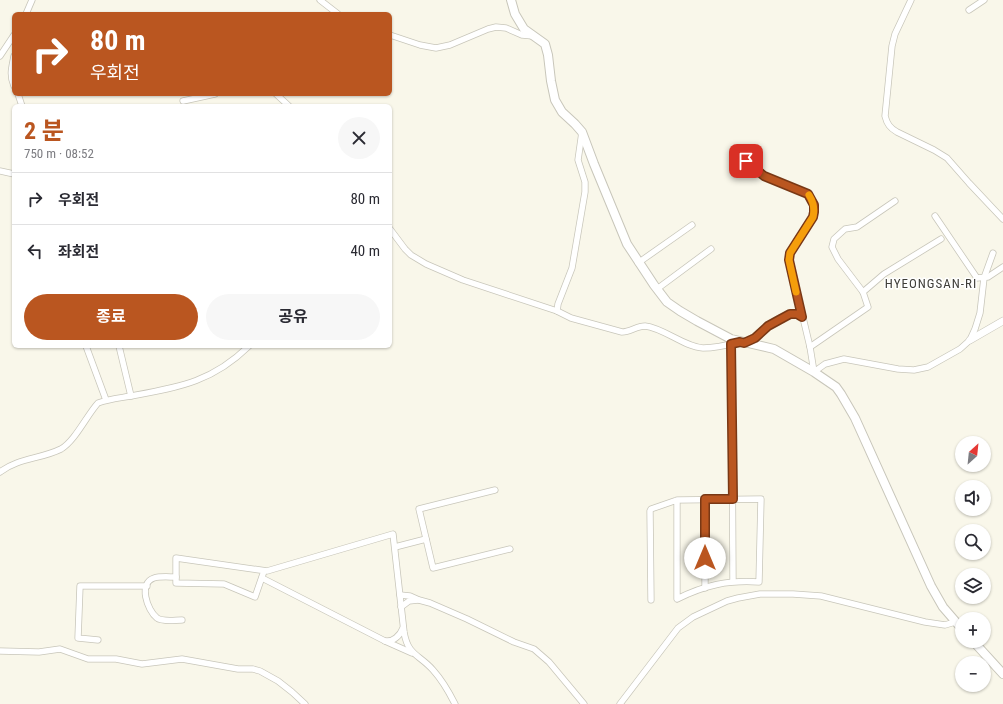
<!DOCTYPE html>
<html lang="ko">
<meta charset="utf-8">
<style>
:root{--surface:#fff;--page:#f7f7f7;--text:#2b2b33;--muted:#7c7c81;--line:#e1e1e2;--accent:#ba5620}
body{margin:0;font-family:"Roboto Condensed","Noto Sans KR",sans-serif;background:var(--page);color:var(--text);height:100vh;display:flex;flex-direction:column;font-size:15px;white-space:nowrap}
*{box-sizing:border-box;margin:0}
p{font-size:13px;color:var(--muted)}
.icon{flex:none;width:22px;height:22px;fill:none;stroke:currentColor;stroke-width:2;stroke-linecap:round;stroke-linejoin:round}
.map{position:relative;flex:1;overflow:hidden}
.panel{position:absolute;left:12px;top:104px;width:380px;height:244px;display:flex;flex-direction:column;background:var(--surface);border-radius:6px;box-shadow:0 1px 3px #0004}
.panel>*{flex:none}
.banner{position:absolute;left:12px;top:12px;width:380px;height:84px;border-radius:6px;box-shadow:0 1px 3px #0004;background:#ba5620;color:#fff;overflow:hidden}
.needle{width:26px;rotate:27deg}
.fabs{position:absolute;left:955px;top:436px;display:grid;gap:8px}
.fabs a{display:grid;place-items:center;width:36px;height:36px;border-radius:50%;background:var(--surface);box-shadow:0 1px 3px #0004;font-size:20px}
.pin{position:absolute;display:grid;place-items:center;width:34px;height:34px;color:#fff;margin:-17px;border-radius:8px;box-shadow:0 2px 6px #0006}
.me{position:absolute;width:44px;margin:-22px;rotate:0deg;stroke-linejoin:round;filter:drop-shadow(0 0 3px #0008)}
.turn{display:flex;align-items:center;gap:14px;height:84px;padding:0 12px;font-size:18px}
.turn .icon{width:52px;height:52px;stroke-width:2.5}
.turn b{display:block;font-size:28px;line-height:34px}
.round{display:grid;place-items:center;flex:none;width:42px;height:42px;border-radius:21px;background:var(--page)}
.headline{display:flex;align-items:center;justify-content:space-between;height:68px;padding:0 12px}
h1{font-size:24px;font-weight:700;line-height:30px;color:var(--accent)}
.cta{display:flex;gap:8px;margin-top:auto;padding:8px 12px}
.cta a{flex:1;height:46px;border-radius:24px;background:var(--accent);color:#fff;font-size:16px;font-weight:700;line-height:46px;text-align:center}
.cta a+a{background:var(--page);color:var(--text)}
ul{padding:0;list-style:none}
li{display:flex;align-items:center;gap:12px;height:52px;padding:0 12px;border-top:1px solid var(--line)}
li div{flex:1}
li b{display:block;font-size:15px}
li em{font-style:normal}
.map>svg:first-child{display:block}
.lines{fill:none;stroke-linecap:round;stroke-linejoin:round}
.minor-casing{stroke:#c8c6ba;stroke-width:7}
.tertiary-casing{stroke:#c8c6ba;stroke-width:8}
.secondary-casing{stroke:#c8c6ba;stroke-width:10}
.minor{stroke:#fff;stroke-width:5.5}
.tertiary{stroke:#fff;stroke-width:7}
.secondary{stroke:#fff;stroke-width:8}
.route-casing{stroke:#793815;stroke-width:10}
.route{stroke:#ba5620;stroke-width:7}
.slow{stroke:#f59e0b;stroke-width:7}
.labels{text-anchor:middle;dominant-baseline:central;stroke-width:3;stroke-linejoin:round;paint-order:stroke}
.quarter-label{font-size:13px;letter-spacing:1px;fill:#3e3d38;stroke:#fff}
</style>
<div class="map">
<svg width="1003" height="704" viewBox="0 0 1003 704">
<rect width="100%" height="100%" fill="#f9f7ea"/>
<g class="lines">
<defs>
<g id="minor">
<path d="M320,0L338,14"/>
<path d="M911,0L895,34L892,46L885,116C887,124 890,128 897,132L934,150L947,158L969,183L1003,219"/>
<path d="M969,10L984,0"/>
<path d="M26,14L32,0"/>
<path d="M390,35L420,45L436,48L450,45L488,29L496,27L506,28L522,35L533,36"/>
<path d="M0,56L14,35"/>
<path d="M14,56C12,67 9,75 14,86"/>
<path d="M18,94L22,106"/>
<path d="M276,94L289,106"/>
<path d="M183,101L215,94"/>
<path d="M746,161L764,176L808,194L814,205V212L813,217L791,253L789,259L810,347L814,372L825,364L844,359L898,369L914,370L928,367L960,349L970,340L975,329L980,313L984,278L993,253"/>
<path d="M0,171L14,174"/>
<path d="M935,216L977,278L988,277L1003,267"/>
<path d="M390,229L405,249L411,255L426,264L463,280L557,311L571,318L622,332C630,332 637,326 645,326C664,328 684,347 703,348C714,348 728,345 739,342"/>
<path d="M638,263L692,225"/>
<path d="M657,289L711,249"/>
<path d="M863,292L884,274L941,239"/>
<path d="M557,311L558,304L572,268L585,192V182L578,160L582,132"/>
<path d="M746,342C749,341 752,340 755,338C760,335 763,331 767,327C775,319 791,310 802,317"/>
<path d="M731,344L732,406L733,581"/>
<path d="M86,346L106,400"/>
<path d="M119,346L131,396"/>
<path d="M810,347L868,307L863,292L838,259L832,247L834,239L845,229L857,227L895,201"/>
<path d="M0,472C18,458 41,459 61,449C75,441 87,415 98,403C109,399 120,398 131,396C180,387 212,382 249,346"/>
<path d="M495,490L419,509L433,568L510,549"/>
<path d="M705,499V588"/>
<path d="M395,547L426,539"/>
<path d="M264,571L255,597L224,584L176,583V558L267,571L393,534L404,632C408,656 419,654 433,670C442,680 449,692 455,704"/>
<path d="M176,577C169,577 160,576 154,578C138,583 147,610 157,618C162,622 175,620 182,620"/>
<path d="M262,578L385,641C393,642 400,636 403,628"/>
<path d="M400,595L410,596L419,600L430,603L467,619L514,642L534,649L549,662L584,704"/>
<path d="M651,600L650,511L651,509L677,500L761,499L759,582C728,580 705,585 677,599V500"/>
<path d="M401,607L409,601L418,600"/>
<path d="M98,640L78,638L80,586H147"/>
<path d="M385,641L412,653"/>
<path d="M0,651L39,652L60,649L88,659H116L142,664L182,659L238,669H253L260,671L278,681L292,692L305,704"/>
<path d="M620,704L678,628L693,617L727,601L738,598L760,594H793L821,596L925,622L945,625L955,622"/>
</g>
<path id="tertiary" d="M970,340L1003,321"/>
<g id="secondary">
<path d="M511,0L515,14L524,29L545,44L548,55L551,81L555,100L562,112L575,124L582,132L594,164L627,244L654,285L667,302L680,311L697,321L731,339L774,349L814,372L836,387L841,394L855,418L931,586L943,607L962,629"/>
<path d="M973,641L1003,674"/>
</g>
</defs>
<!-- minor casing -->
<use href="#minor" class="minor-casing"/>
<!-- tertiary casing -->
<use href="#tertiary" class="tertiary-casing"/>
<!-- secondary casing -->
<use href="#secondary" class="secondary-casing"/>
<!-- minor -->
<use href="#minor" class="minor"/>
<!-- tertiary -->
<use href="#tertiary" class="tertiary"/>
<!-- secondary -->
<use href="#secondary" class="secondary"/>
</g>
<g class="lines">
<defs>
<path id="route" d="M705,558V499H733L731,344L740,342L744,343L755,338L768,326L790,314H797L802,317L789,260L790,253L813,217L814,212V205L808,194L764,176L746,161"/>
</defs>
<!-- route casing -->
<use href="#route" class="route-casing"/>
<!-- route -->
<use href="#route" class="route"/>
<!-- slow -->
<path class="slow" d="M796,292L789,260L790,253L813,217C815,209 814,203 809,195"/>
</g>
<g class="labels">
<!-- quarter labels -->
<g class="quarter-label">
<text x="931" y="283">HYEONGSAN-RI</text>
</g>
</g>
</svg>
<div class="fabs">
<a><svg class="needle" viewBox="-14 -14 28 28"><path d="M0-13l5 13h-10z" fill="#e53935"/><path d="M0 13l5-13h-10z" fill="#7c7c81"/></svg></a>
<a><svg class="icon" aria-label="sound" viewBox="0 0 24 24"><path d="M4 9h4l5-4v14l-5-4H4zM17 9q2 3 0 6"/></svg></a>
<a><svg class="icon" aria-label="search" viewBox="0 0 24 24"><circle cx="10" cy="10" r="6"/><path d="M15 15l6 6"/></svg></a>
<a><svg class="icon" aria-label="layers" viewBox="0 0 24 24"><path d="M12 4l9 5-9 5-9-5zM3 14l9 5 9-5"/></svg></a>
<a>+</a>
<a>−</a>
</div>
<div class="pin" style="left:746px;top:161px;background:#d93025"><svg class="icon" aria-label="arrive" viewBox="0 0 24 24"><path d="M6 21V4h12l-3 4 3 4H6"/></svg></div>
<svg class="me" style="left:705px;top:558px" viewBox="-20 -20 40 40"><circle r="19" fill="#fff"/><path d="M0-13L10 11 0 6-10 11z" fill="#ba5620"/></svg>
<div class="banner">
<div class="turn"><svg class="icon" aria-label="right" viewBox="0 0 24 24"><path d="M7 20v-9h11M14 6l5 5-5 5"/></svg><div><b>80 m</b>우회전</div></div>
</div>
<section class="panel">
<div class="headline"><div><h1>2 분</h1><p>750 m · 08:52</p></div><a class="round"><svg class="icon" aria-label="close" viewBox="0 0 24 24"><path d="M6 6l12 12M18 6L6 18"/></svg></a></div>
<ul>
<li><svg class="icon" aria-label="right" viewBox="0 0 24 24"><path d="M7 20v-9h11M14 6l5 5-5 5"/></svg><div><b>우회전</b></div><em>80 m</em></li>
<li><svg class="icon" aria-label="left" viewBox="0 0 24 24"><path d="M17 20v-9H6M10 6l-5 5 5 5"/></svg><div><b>좌회전</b></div><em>40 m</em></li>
</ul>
<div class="cta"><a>종료</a><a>공유</a></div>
</section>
</div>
